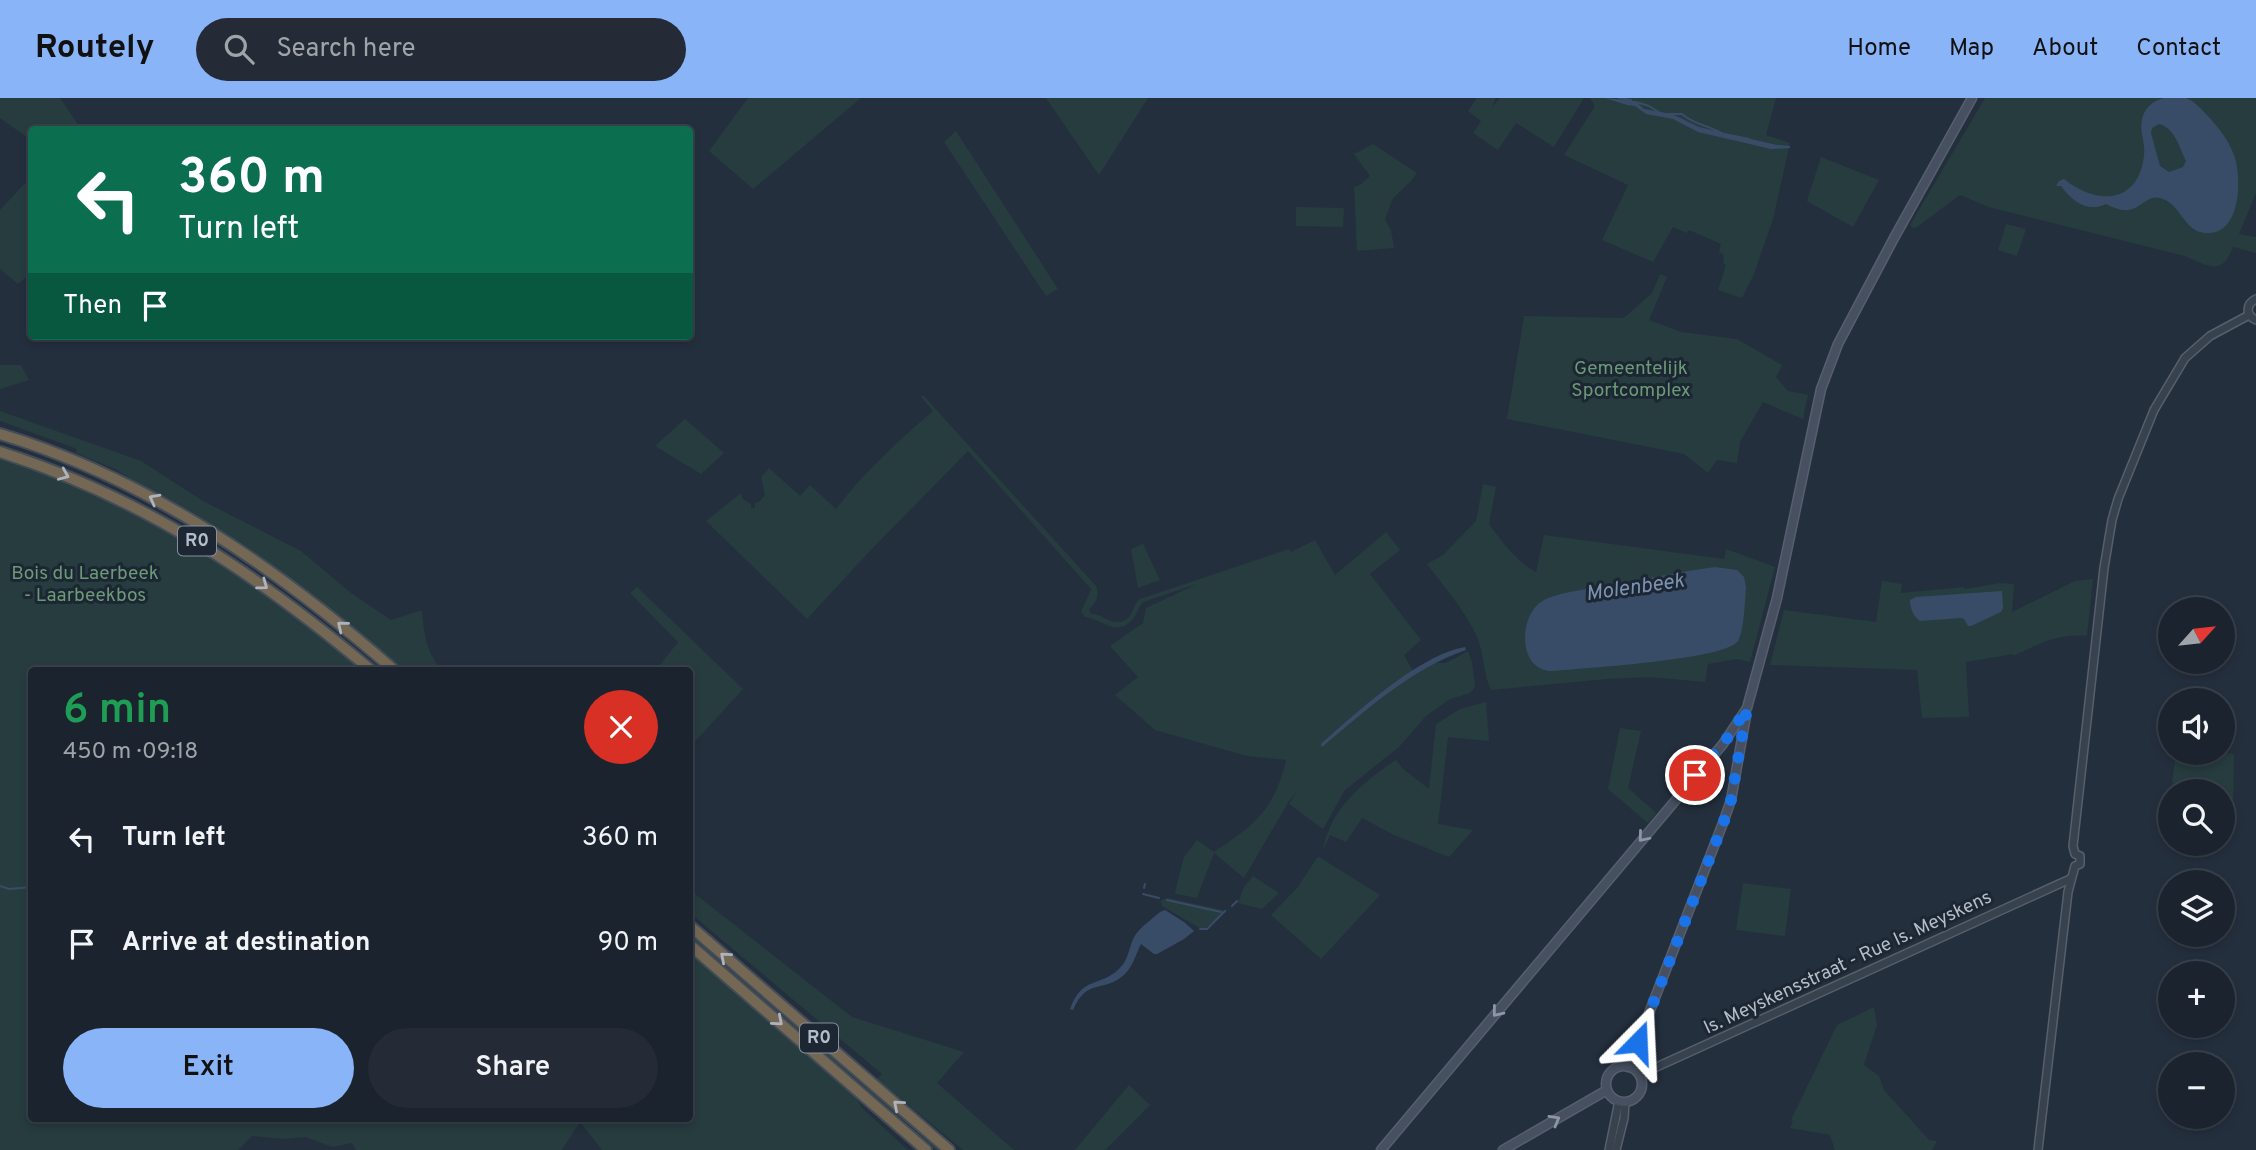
<!DOCTYPE html>
<meta charset="utf-8">
<style>
:root{--surface:#1b232e;--page:#242b36;--text:#f1f3f6;--muted:#a0a4aa;--line:#39404a;--accent:#8ab4f8}
body{margin:0;font-family:Overpass,sans-serif;background:var(--page);color:var(--text);height:100vh;display:flex;flex-direction:column;font-size:26px;white-space:nowrap}
*{box-sizing:border-box;margin:0}
p{font-size:23px;color:var(--muted)}
.icon{flex:none;width:38px;height:38px;fill:none;stroke:currentColor;stroke-width:2;stroke-linecap:round;stroke-linejoin:round}
.map{position:relative;flex:1;overflow:hidden}
.drawer{position:absolute;left:28px;top:569px;width:665px;height:455px;display:flex;flex-direction:column;background:var(--surface);border-radius:7px;box-shadow:0 4px 10px #0003,0 0 0 2px var(--line)}
.drawer>*{flex:none}
.hud{position:absolute;left:28px;top:28px;width:665px;height:214px;border-radius:7px;box-shadow:0 4px 10px #0003,0 0 0 2px var(--line);background:#0b6e4f;color:#fff;overflow:hidden}
.needle{width:46px;rotate:63deg}
.fabs{position:absolute;left:2158px;top:499px;display:grid;gap:14px}
.fabs a{display:grid;place-items:center;width:77px;height:77px;border-radius:50%;background:var(--surface);box-shadow:0 4px 10px #0003,0 0 0 2px var(--line);font-size:35px}
.pin{position:absolute;display:grid;place-items:center;width:60px;height:60px;color:#fff;margin:-30px;border:4px solid #fff;border-radius:50%;box-shadow:0 2px 7px #0007}
.me{position:absolute;width:77px;margin:-38px;rotate:21deg;stroke-linejoin:round;filter:drop-shadow(0 0 5px #0008)}
.turn{display:flex;align-items:center;gap:24px;height:147px;padding:0 35px;font-size:32px}
.turn .icon{width:91px;height:91px;stroke-width:2.5}
.turn b{display:block;font-size:49px;line-height:60px}
.then{display:flex;align-items:center;height:66px;padding:0 35px;background:#0003;gap:14px;font-size:26px}
.round{display:grid;place-items:center;flex:none;width:74px;height:74px;border-radius:37px;background:var(--page)}
.summary{display:flex;align-items:center;justify-content:space-between;height:119px;padding:0 35px}
h1{font-size:42px;font-weight:600;line-height:52px;color:#1e9e55}
.primary-button{display:flex;gap:14px;margin-top:auto;padding:14px 35px}
.primary-button a{flex:1;height:80px;border-radius:42px;background:var(--accent);color:#111;font-size:28px;font-weight:600;line-height:80px;text-align:center}
.primary-button a+a{background:var(--page);color:var(--text)}
ul{padding:0;list-style:none}
li{display:flex;align-items:center;gap:21px;height:105px;padding:0 35px}
li div{flex:1}
li b{display:block;font-size:26px}
li em{font-style:normal}
header{display:flex;align-items:center;gap:42px;box-sizing:border-box;height:98px;padding:0 35px;background:var(--accent);color:#111}
header strong{font-size:33px}
nav{display:flex;gap:38px;margin-inline-start:auto;font-size:24px}
.search{width:490px;height:63px;background:var(--page);display:flex;align-items:center;gap:18px;box-sizing:border-box;padding:0 24px;border-radius:38px;color:var(--muted);font-size:26px}
.map>svg:first-child{display:block}
.green{fill:#263c3f}
.water{fill:#394c67;fill-rule:evenodd}
.lines{fill:none;stroke-linecap:round;stroke-linejoin:round}
.stream{stroke:#394c67;stroke-width:2}
.tertiary-casing{stroke:#565f6c;stroke-width:10}
.secondary-casing{stroke:#565f6c;stroke-width:11}
.motorway-casing{stroke:#434c59;stroke-width:14}
.tertiary{stroke:#38414e;stroke-width:7}
.secondary{stroke:#465061;stroke-width:8}
.motorway{stroke:#746855;stroke-width:10}
.oneway{stroke:#aeb4bd}
.oneway2{stroke:#8e96a5}
.route{stroke:#1a73e8;stroke-width:12;stroke-dasharray:0 21.6}
.labels{text-anchor:middle;dominant-baseline:central;stroke-width:6;stroke-linejoin:round;paint-order:stroke}
.shield{fill:#1d2633;stroke:#878f9c;stroke-width:2}
.shield-label{font-size:18px;font-weight:bold;fill:#b4bcc9}
.park-label{font-size:19px;fill:#6b9a76;stroke:#1d2633}
.street-label{font-size:19px;fill:#b4bcc9;stroke:#1d2633}
.water-label{font-size:21px;font-style:italic;fill:#7c92b1;stroke:#1d2633}
</style>
<header>
<strong>Routely</strong>
<div class="search"><svg class="icon" aria-label="search" viewBox="0 0 24 24"><circle cx="10" cy="10" r="6"/><path d="M15 15l6 6"/></svg>Search here</div>
<nav><a>Home</a><a>Map</a><a>About</a><a>Contact</a></nav>
</header>
<div class="map">
<svg width="2256" height="1052" viewBox="0 0 2256 1052">
<rect width="100%" height="100%" fill="#242f3e"/>
<!-- green -->
<g class="green">
<path d="M0,0H60L81,31L32,32L31,42L0,20Z"/>
<path d="M748,0H861L753,91L709,53Z"/>
<path d="M1046,0H1148L1099,77Z"/>
<path d="M1477,0H1496L1492,9L1500,0H1584L1554,49L1516,25L1498,52L1473,35L1481,23L1468,13Z"/>
<path d="M1590,0H1776L1766,37L1790,45L1773,121L1754,176L1742,200L1718,192L1726,167L1723,165L1724,157L1719,154L1721,146L1689,132L1687,135L1673,129L1653,164L1602,142L1628,87L1564,57L1595,8Z"/>
<path d="M1985,0H2256V95L2239,136L2256,139V155L2233,149C2222,179 2208,168 2185,158L1989,109L1960,97L1917,129L1913,130L1910,127Z"/>
<path d="M956,33L1058,191L1046,198L944,44Z"/>
<path d="M1373,46L1417,75L1410,84L1393,100L1385,121L1391,132L1394,150L1357,153L1354,89L1360,87L1370,78L1354,56Z"/>
<path d="M1821,59L1879,82L1853,129L1807,103Z"/>
<path d="M31,79V175L18,186L0,171V112Z"/>
<path d="M1296,109L1344,110L1343,129L1296,128Z"/>
<path d="M2006,126L2026,131L2017,158L1998,152Z"/>
<path d="M1660,176L1667,179L1649,222L1681,234L1737,241L1782,267L1776,279L1788,293L1808,297L1803,321L1763,304L1740,344L1737,365L1717,362L1708,375L1684,356L1507,321L1524,219L1520,218L1624,220L1652,195Z"/>
<path d="M0,267H21L29,282L0,291Z"/>
<path d="M923,297L1096,488C1100,496 1096,506 1089,511L1091,516C1104,515 1114,532 1128,520C1134,514 1133,506 1140,501L1289,451L1291,454L1315,442L1335,477L1386,434L1400,452L1370,476L1421,542L1404,557L1413,573L1379,597L1435,565H1446L1468,553L1472,564L1475,589L1470,595L1450,601L1426,618L1399,649L1345,692L1323,731L1289,706L1297,693L1289,703L1244,780L1214,755L1197,800L1177,796L1175,794L1184,759L1197,742L1214,754C1255,727 1275,711 1286,662L1247,658L1155,632L1115,597L1138,579L1110,548L1143,525L1146,510L1197,486L1143,504C1138,510 1137,518 1131,523C1116,539 1100,520 1085,519L1081,514L1091,491L968,353L867,456L807,521L706,423L741,395L743,401L751,406V410H755V405L760,403L765,397L761,379L769,370L800,398L810,387L836,411C864,374 898,343 933,313L921,299Z"/>
<path d="M0,313L141,363L203,403L301,453L351,495L391,522L422,512C424,535 426,555 442,572H405L291,481L244,447L192,414L132,382L117,372L76,355L77,351L0,323Z"/>
<path d="M685,321L724,355L701,376L655,348Z"/>
<path d="M0,361C139,405 249,480 361,572H32V1020H690V855L856,1000L862,1010L908,1052H602L580,1024L562,1052H356L352,1045L332,1049L306,1039L285,1041L252,1038L238,1052H0Z"/>
<path d="M1483,386L1496,389L1489,426C1503,445 1515,462 1536,474L1544,437L1724,461L1726,451L1775,469L1750,564L1737,561L1708,566L1705,584L1650,579L1607,581L1491,592C1484,579 1484,555 1477,539C1465,512 1444,489 1427,466L1443,457L1476,423Z"/>
<path d="M1143,446L1160,482L1138,490L1131,451Z"/>
<path d="M2093,481L2087,538C2058,535 2039,546 2013,558V556L1966,564L1969,619L1922,620L1917,572L1770,567L1784,512L1876,524L1882,483L1902,486L1901,495L1964,489L1965,491L2000,485L2014,486L2012,514L2075,483Z"/>
<path d="M637,489L743,591L690,649V572H656L678,544L630,495Z"/>
<path d="M1486,604L1489,643L1448,639L1438,726L1473,732L1449,759L1394,737L1362,720L1346,744L1330,737L1323,752C1330,711 1363,684 1396,662L1402,670L1429,691L1436,626L1460,611Z"/>
<path d="M1620,630L1641,633L1628,690L1656,715L1648,725L1608,691Z"/>
<path d="M2218,654L2234,656L2233,715L2223,717L2222,693H2176V689L2188,690L2189,687L2172,685L2176,655Z"/>
<path d="M1319,759L1380,797L1321,861L1271,817L1297,790L1317,760Z"/>
<path d="M1253,778L1279,795L1262,811L1238,805L1244,789Z"/>
<path d="M1743,785L1791,791L1785,838L1736,832Z"/>
<path d="M690,792L852,919L964,954L937,985L1014,1052H963L877,981L882,976L690,815Z"/>
<path d="M1168,800L1227,813L1203,832L1162,808L1161,802Z"/>
<path d="M690,835L941,1052H935L690,840Z"/>
<path d="M1874,909L1877,927L1864,967L1879,978L1884,992L1929,1042L1937,1043L1932,1052H1835L1830,1037L1790,1030L1793,1024L1791,1022L1837,927Z"/>
<path d="M1129,987L1150,1007L1105,1052H1075Z"/>
</g>
<!-- water -->
<g class="water">
<path d="M1605,0L1635,3L1644,11L1672,16L1699,29L1777,47L1790,48V50L1771,51L1698,34L1673,21L1646,16L1635,8L1627,7Z"/>
<path d="M2164,0C2171,0 2180,0 2186,0C2194,3 2201,11 2207,17C2218,29 2228,41 2234,57C2242,79 2242,138 2205,135C2183,133 2181,105 2160,100C2142,95 2139,124 2106,106C2087,115 2072,103 2061,88H2056L2059,83L2064,81C2096,107 2138,107 2144,58C2146,46 2139,33 2142,21C2145,9 2153,3 2164,0ZM2159,26C2174,29 2180,50 2186,63L2183,69L2169,74L2160,68L2151,35L2152,30Z"/>
<path d="M1715,469L1737,472L1744,479L1746,489C1745,502 1744,533 1738,543C1726,562 1582,570 1553,573C1516,574 1518,513 1546,501C1565,493 1588,491 1609,488C1644,481 1679,474 1715,469Z"/>
<path d="M2002,493L2003,510L2001,514L1971,528H1968L1964,521L1961,520L1920,523C1913,518 1910,510 1910,502L1916,499Z"/>
<path d="M1465,549L1466,552C1411,571 1366,612 1322,649L1321,646C1356,615 1419,557 1465,549Z"/>
<path d="M1165,812L1184,824L1194,833L1184,841L1157,856H1154L1141,846C1136,856 1133,868 1125,876C1103,896 1087,879 1073,912L1070,911C1083,877 1099,890 1119,871C1130,861 1128,848 1136,836C1142,828 1152,821 1160,814Z"/>
</g>
<g class="lines">
<!-- stream -->
<g class="stream">
<path d="M1619,0L1631,2"/>
<path d="M1636,4L1649,8L1662,16"/>
<path d="M1668,16H1682C1694,27 1709,27 1723,36"/>
<path d="M1734,38L1749,41"/>
<path d="M0,788L9,791L32,789"/>
<path d="M1144,790L1145,786"/>
<path d="M1143,796L1159,800"/>
<path d="M1167,802L1221,814"/>
<path d="M1232,808L1237,803"/>
<path d="M1200,831H1207L1225,813"/>
</g>
<defs>
<g id="tertiary">
<path d="M2256,201C2246,206 2245,217 2256,222"/>
<path d="M1639,977L2070,781"/>
<path d="M1609,1052L1619,1003"/>
<path d="M1616,1052L1624,1020L1625,1004"/>
<path d="M2038,1052L2068,794L2075,768L2080,766V758L2075,756L2073,748L2104,470L2112,422L2118,401L2154,312L2185,260L2210,238L2249,217"/>
</g>
<g id="secondary">
<circle cx="1624" cy="986" r="18"/>
<path d="M1628,969L1723,725L1731,702L1746,618"/>
<path d="M1381,1052L1723,646L1747,610L1777,500L1821,291L1838,246L1894,140L1972,0"/>
<path d="M1503,1052L1607,992"/>
</g>
<g id="motorway">
<path d="M0,336C149,381 278,471 394,572"/>
<path d="M0,354C146,401 255,475 371,572"/>
<path d="M690,828L949,1052"/>
<path d="M690,847L926,1052"/>
</g>
</defs>
<!-- tertiary casing -->
<use href="#tertiary" class="tertiary-casing"/>
<!-- secondary casing -->
<use href="#secondary" class="secondary-casing"/>
<!-- motorway casing -->
<use href="#motorway" class="motorway-casing"/>
<!-- tertiary -->
<use href="#tertiary" class="tertiary"/>
<!-- secondary -->
<use href="#secondary" class="secondary"/>
<!-- motorway -->
<use href="#motorway" class="motorway"/>
</g>
<!-- one-way arrows -->
<defs><path id="oneway-chevron" d="M-2-3.5L2.5 0L-2 3.5" fill="none" stroke-width="1.6" stroke-linecap="round" stroke-linejoin="round" transform="scale(1.75)"/></defs>
<g class="oneway">
<use href="#oneway-chevron" transform="translate(64 377) rotate(23)"/>
<use href="#oneway-chevron" transform="translate(154 401) rotate(-152)"/>
<use href="#oneway-chevron" transform="translate(263 487) rotate(36)"/>
<use href="#oneway-chevron" transform="translate(342 528) rotate(-141)"/>
<use href="#oneway-chevron" transform="translate(725 859) rotate(-139)"/>
<use href="#oneway-chevron" transform="translate(778 923) rotate(41)"/>
<use href="#oneway-chevron" transform="translate(898 1007) rotate(-139)"/>
</g>
<g class="oneway2">
<use href="#oneway-chevron" transform="translate(1643 739) rotate(130)"/>
<use href="#oneway-chevron" transform="translate(1497 914) rotate(129)"/>
<use href="#oneway-chevron" transform="translate(1555 1022) rotate(-30)"/>
</g>
<g class="lines">
<!-- route -->
<path class="route" d="M1638,944L1723,726L1731,702L1747,610L1729,638L1695,677"/>
</g>
<g class="labels">
<!-- shield labels -->
<g class="shield">
<rect x="178" y="428.5" width="38" height="29" rx="5"/>
<rect x="800" y="925.5" width="38" height="29" rx="5"/>
</g>
<g class="shield-label">
<text x="197" y="443">R0</text>
<text x="819" y="940">R0</text>
</g>
<!-- park labels -->
<g class="park-label">
<text x="1631" y="271">Gemeentelijk<tspan x="1631" dy="22">Sportcomplex</tspan></text>
<text x="85" y="476">Bois du Laerbeek<tspan x="85" dy="22">- Laarbeekbos</tspan></text>
</g>
<!-- street labels -->
<g class="street-label">
<text transform="translate(1848 865) rotate(-25)">Is. Meyskensstraat - Rue Is. Meyskens</text>
</g>
<!-- water labels -->
<g class="water-label">
<text transform="translate(1635 490) rotate(-8)">Molenbeek</text>
</g>
</g>
</svg>
<div class="fabs">
<a><svg class="needle" viewBox="-14 -14 28 28"><path d="M0-13l5 13h-10z" fill="#e53935"/><path d="M0 13l5-13h-10z" fill="#a0a4aa"/></svg></a>
<a><svg class="icon" aria-label="sound" viewBox="0 0 24 24"><path d="M4 9h4l5-4v14l-5-4H4zM17 9q2 3 0 6"/></svg></a>
<a><svg class="icon" aria-label="search" viewBox="0 0 24 24"><circle cx="10" cy="10" r="6"/><path d="M15 15l6 6"/></svg></a>
<a><svg class="icon" aria-label="layers" viewBox="0 0 24 24"><path d="M12 4l9 5-9 5-9-5zM3 14l9 5 9-5"/></svg></a>
<a>+</a>
<a>−</a>
</div>
<div class="pin" style="left:1695px;top:677px;background:#d93025"><svg class="icon" aria-label="arrive" viewBox="0 0 24 24"><path d="M6 21V4h12l-3 4 3 4H6"/></svg></div>
<svg class="me" style="left:1638px;top:944px" viewBox="-20 -20 40 40"><path d="M0-17L14 15 0 8-14 15z" fill="#1a73e8" stroke="#fff" stroke-width="4"/></svg>
<div class="hud">
<div class="turn"><svg class="icon" aria-label="left" viewBox="0 0 24 24"><path d="M17 20v-9H6M10 6l-5 5 5 5"/></svg><div><b>360 m</b>Turn left</div></div>
<div class="then">Then<svg class="icon" aria-label="arrive" viewBox="0 0 24 24"><path d="M6 21V4h12l-3 4 3 4H6"/></svg></div>
</div>
<section class="drawer">
<div class="summary"><div><h1>6 min</h1><p>450 m · 09:18</p></div><a class="round" style="background:#d93025;color:#fff"><svg class="icon" aria-label="close" viewBox="0 0 24 24"><path d="M6 6l12 12M18 6L6 18"/></svg></a></div>
<ul>
<li><svg class="icon" aria-label="left" viewBox="0 0 24 24"><path d="M17 20v-9H6M10 6l-5 5 5 5"/></svg><div><b>Turn left</b></div><em>360 m</em></li>
<li><svg class="icon" aria-label="arrive" viewBox="0 0 24 24"><path d="M6 21V4h12l-3 4 3 4H6"/></svg><div><b>Arrive at destination</b></div><em>90 m</em></li>
</ul>
<div class="primary-button"><a>Exit</a><a>Share</a></div>
</section>
</div>
